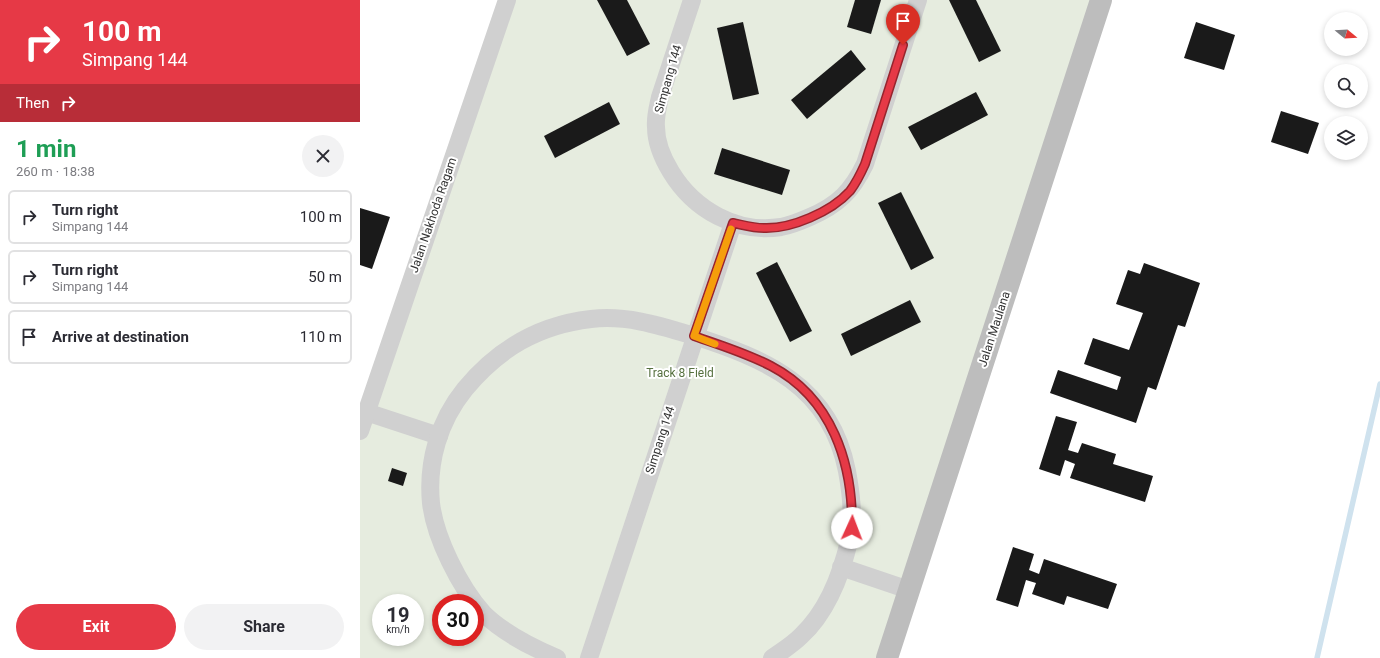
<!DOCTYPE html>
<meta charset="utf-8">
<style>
:root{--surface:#fff;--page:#f2f2f3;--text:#2b2b33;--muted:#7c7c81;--line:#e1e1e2;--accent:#e63946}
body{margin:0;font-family:Roboto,sans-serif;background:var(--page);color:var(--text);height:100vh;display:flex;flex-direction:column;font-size:15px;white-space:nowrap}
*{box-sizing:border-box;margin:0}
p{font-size:13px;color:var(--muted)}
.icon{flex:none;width:22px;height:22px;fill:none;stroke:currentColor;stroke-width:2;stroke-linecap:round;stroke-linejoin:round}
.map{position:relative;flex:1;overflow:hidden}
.panel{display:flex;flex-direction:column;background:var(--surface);width:360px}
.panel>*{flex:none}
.banner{background:#e63946;color:#fff;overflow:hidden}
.needle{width:26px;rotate:108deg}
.controls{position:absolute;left:964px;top:12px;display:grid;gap:8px}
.controls a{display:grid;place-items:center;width:44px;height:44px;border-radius:50%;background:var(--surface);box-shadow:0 2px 6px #0003;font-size:20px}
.speed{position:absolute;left:12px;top:594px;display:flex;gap:8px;font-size:20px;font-weight:700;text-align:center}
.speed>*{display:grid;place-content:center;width:52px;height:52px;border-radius:50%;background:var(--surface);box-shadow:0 2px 6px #0003;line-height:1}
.speed small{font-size:10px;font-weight:400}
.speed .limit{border:6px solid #d22;background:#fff;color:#111}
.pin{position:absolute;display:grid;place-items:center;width:34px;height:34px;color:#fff;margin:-41px -17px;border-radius:50% 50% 50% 0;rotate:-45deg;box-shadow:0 0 4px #0007}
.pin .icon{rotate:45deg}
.me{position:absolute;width:44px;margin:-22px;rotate:2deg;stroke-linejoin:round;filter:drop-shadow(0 0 3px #0008)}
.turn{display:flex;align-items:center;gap:14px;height:84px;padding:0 16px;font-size:18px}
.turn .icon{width:52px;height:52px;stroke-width:2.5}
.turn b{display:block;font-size:28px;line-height:34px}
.then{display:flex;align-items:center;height:38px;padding:0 16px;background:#0003;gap:8px;font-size:15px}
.round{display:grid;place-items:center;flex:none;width:42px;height:42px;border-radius:21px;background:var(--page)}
.summary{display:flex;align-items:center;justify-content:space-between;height:68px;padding:0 16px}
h1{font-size:24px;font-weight:700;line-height:30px;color:#1e9e55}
.primary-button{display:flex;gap:8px;margin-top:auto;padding:8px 16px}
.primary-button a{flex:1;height:46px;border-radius:24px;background:var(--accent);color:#fff;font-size:16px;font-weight:700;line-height:46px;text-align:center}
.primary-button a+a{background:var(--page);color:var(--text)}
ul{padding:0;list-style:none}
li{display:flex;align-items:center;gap:12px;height:54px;margin:0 8px 6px;padding:0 8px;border:2px solid var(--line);border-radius:6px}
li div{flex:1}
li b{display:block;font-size:15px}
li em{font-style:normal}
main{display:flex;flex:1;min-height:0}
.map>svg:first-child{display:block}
.green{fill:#e6ecdf;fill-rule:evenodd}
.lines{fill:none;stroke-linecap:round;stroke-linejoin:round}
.stream{stroke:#cfe2ee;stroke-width:5.5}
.building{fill:#1a1a1a}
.street{stroke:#d0d0d0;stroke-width:18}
.secondary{stroke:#bdbdbd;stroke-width:22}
.route-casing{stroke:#96252e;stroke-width:10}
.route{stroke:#e63946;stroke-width:7}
.slow{stroke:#f59e0b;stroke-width:7}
.labels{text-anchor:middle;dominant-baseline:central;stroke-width:4;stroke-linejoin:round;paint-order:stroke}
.street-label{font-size:12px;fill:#333;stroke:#fff}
.park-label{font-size:12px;fill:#56703f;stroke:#fff}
</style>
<main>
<section class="panel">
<div class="banner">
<div class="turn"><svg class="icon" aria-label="right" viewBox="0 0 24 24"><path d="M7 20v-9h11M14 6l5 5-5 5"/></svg><div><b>100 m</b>Simpang 144</div></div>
<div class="then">Then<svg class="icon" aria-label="right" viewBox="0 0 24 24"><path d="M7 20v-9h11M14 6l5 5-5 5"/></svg></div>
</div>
<div class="summary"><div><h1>1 min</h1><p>260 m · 18:38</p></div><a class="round"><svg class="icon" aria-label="close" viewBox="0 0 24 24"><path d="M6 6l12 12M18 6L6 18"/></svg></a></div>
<ul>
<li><svg class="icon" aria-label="right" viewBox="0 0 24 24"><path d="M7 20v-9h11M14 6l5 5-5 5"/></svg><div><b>Turn right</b><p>Simpang 144</p></div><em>100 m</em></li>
<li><svg class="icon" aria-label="right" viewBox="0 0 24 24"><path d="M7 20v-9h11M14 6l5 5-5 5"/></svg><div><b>Turn right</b><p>Simpang 144</p></div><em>50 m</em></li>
<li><svg class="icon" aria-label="arrive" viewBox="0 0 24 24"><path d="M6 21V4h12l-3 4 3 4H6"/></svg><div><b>Arrive at destination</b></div><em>110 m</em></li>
</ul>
<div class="primary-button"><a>Exit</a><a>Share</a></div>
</section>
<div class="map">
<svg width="1020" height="658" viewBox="0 0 1020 658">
<rect width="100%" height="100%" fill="#fff"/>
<!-- green -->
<path class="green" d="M148,0H741L527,658H0V433ZM21,603H55V637H21ZM81,603H115V637H81Z"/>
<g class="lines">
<!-- stream -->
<path class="stream" d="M957,658L1020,384"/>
</g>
<!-- building -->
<g class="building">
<path d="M237,0H267L290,44L267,56Z"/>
<path d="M495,0H521L511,34L487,27Z"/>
<path d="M589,0H616L641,51L619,62Z"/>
<path d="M383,22L399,94L373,100L357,28Z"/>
<path d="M836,22L875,35L864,70L824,58Z"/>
<path d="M491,50L506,69L447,119L431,100Z"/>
<path d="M616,92L628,115L561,150L548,127Z"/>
<path d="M249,102L260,124L195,158L184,136Z"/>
<path d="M921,111L959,123L948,154L911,142Z"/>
<path d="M362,148L430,170L422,195L354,174Z"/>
<path d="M541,192L574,258L551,270L518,203Z"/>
<path d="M0,208L30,217L12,269L0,265Z"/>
<path d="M417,262L452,331L430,342L396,273Z"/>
<path d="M784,263L840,283L825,327L818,325L796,390L788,387L776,423L690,393L698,370L757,390L761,377L724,364L733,338L769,350L783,313L756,304L768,270L780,274Z"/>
<path d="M550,300L561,322L491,356L481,334Z"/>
<path d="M696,416L717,422L708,450L718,453L722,443L756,454L753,464L793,476L785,502L710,478L715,464L705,460L700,476L679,469Z"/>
<path d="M32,468L47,473L43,486L28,481Z"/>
<path d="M653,547L674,554L669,570L679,574L684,559L757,584L748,609L707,596L704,605L672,594L676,583L666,580L658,607L636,600Z"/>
</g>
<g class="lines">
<!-- street -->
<g class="street">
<path d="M332,0L300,97C298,107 295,117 296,127C296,143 303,159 311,172C334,210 377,234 421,227C431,225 441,221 450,217C478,205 492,191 505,164L558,0"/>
<path d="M6,412L79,436"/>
<path d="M0,431L147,0"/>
<path d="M481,567L549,590"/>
<path d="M197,658C171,647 143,633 123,613C100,587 75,538 71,503C67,462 79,421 105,389C138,349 178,325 231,319C266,315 298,325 331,335C406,359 470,385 487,471C491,493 494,515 490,537C482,573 468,611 441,636C432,645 422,651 412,658"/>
<path d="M229,658L373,223"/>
</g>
<!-- secondary -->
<path class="secondary" d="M527,658L741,0"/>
</g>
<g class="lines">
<defs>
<path id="route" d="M492,528C493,463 472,398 411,366C386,353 360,345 334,336L373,223C383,225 393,228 404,228C431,229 471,212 490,191C496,183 501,173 505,164L543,45"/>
</defs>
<!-- route casing -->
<use href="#route" class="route-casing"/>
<!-- route -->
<use href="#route" class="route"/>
<!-- slow -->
<path class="slow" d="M355,344L334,336L371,229"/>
</g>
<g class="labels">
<!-- street labels -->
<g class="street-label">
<text transform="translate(308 79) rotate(-74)">Simpang 144</text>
<text transform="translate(73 215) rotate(-71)">Jalan Nakhoda Ragam</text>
<text transform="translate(634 329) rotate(-72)">Jalan Maulana</text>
<text transform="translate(300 440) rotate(-72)">Simpang 144</text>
</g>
<!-- park labels -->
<g class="park-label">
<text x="320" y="373">Track 8 Field</text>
</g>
</g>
</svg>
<div class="controls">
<a><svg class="needle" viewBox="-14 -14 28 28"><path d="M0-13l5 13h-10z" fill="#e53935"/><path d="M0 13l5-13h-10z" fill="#7c7c81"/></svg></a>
<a><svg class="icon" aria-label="search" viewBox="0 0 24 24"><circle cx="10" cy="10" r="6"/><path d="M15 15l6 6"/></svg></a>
<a><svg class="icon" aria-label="layers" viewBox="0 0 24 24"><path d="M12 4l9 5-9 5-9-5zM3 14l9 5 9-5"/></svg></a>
</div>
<div class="speed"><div>19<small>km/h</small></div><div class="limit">30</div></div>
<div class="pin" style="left:543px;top:45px;background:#d93025"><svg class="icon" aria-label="arrive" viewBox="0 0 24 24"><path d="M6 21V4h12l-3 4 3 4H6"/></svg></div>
<svg class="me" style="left:492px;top:528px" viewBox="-20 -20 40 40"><circle r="19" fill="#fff"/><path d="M0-13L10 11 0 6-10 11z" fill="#e63946"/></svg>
</div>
</main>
